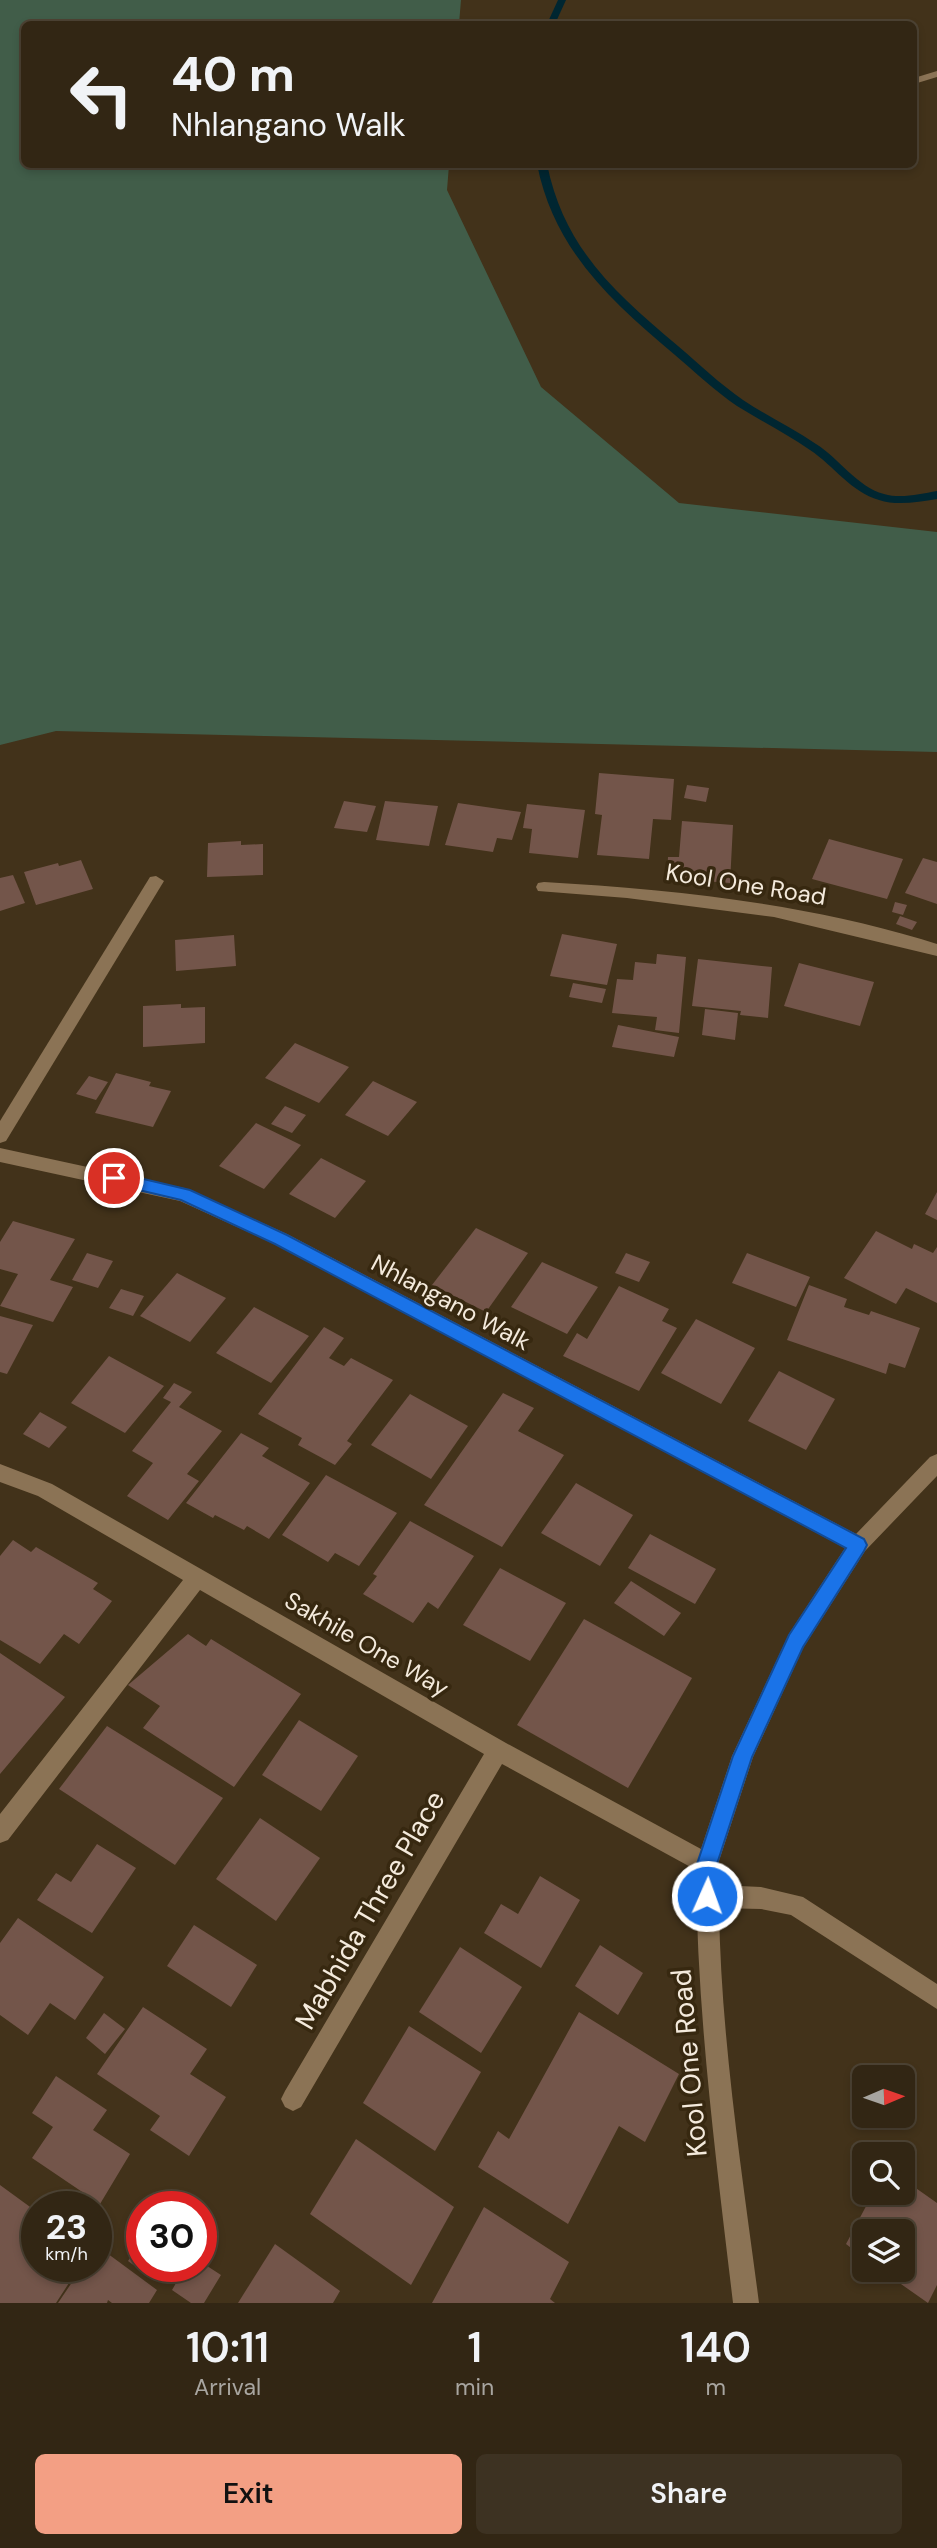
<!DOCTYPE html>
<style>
:root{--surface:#322614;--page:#3d3222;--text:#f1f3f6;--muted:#a8a5a0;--line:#4d4334;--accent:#f39f84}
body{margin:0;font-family:"DM Sans",sans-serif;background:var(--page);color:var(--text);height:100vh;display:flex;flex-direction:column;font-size:26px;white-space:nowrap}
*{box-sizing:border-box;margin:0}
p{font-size:23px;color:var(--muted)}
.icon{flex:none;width:38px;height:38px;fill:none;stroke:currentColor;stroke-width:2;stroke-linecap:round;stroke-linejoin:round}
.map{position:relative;height:2303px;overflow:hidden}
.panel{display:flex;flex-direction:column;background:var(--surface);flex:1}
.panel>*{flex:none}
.guide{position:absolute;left:21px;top:21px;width:896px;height:147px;border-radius:10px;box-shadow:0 4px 10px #0003,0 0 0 2px var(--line);background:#322614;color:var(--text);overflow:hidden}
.needle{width:46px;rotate:88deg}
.buttons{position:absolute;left:852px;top:2065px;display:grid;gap:14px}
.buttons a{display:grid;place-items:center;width:63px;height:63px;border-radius:10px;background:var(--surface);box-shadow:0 4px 10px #0003,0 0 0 2px var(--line);font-size:35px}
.speed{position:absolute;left:21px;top:2191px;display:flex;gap:14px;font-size:35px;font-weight:700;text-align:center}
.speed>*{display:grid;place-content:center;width:91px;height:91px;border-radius:50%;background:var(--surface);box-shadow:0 4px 10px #0003,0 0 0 2px var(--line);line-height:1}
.speed small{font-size:18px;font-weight:400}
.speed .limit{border:10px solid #d22;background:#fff;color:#111}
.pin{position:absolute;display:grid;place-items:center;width:60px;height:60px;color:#fff;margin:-30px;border:4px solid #fff;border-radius:50%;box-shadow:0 2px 7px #0007}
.me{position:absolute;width:77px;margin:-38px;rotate:2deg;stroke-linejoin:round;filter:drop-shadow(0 0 5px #0008)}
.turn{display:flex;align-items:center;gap:24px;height:147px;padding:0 35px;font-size:32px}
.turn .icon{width:91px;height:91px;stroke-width:2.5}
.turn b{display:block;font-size:49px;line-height:60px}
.eta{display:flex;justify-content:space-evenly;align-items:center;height:119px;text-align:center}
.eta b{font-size:42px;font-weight:600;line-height:49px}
.cta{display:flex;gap:14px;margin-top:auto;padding:14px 35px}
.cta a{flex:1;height:80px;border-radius:10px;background:var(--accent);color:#111;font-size:28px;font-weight:600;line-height:80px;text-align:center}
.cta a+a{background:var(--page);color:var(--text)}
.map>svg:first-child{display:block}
.green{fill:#415d49}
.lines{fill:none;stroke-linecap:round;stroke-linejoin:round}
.stream{fill:#002631;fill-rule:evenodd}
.building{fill:#73554a}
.minor{fill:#8b7355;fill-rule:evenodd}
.route{fill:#1a73e8;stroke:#114b97;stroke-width:2}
.labels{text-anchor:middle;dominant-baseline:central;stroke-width:7;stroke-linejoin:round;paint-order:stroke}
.street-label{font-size:24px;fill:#f4eadc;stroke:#372810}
.near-street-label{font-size:28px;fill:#f4eadc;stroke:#372810}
</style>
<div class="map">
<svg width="937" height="2303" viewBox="0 0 937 2303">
<rect width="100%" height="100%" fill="#42321a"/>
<!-- green -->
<path class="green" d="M0,0H461L459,24H24V164L449,165L447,190L541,387L679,503L937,532V752L56,731L0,745Z"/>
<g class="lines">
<!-- stream -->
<g class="stream">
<path d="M558,0H566L555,24H547Z"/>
<path d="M537,164H547C564,248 615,293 678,346C699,364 720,384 743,400C767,416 793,428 816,444C839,458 857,487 884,494C901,499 920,494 937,491V499C918,502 897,506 879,500C851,492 834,466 810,450C787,434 761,421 737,406C715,391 695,372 675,355C611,301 554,250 537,164Z"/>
</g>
</g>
<!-- building -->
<g class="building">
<path d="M599,773L674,779L671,820L653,819L649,859L597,855L602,815L595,814Z"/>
<path d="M687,785L709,788L706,802L684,798Z"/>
<path d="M344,801L376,806L367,832L334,828Z"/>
<path d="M385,801L438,806L429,846L376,840Z"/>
<path d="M458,803L521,812L512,840L497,838L493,852L445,845Z"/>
<path d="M527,804L585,810L578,858L529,853L532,829L523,828Z"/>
<path d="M682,821L733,825L730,883L667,878L668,857H679Z"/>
<path d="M829,839L903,859L887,899L812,879Z"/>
<path d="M241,841V845L263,844V875L207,877L208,843Z"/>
<path d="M923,858L937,862V904L905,893Z"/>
<path d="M81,860L93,889L36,905L24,872L58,863L59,866Z"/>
<path d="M13,875L25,903L0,911V878Z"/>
<path d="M895,902L907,905L903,915L892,912Z"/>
<path d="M900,916L917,922L912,930L896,924Z"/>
<path d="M562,934L617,944L607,985L550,976Z"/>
<path d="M234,935L236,966L176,971L175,940Z"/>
<path d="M657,954L686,957L679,1033L655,1030L657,1017L612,1013L617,979L633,980L635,962L656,964Z"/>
<path d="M698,959L772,967L768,1018L740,1015L741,1011L692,1006Z"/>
<path d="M799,963L874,982L860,1026L784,1006Z"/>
<path d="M573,983L606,989L602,1003L569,997Z"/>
<path d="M181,1004V1008L205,1007V1043L143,1047V1006Z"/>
<path d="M705,1009L738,1013L735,1040L702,1035Z"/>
<path d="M618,1025L679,1037L674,1057L612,1047Z"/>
<path d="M295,1043L349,1067L319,1103L265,1078Z"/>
<path d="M116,1073L151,1082L149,1086L171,1091L153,1127L95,1113Z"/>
<path d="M89,1076L108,1082L96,1100L76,1094Z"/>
<path d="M373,1081L417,1102L388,1136L345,1115Z"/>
<path d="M285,1106L306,1115L292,1133L271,1124Z"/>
<path d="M256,1123L301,1145L264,1189L219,1166Z"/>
<path d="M321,1158L366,1181L335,1218L289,1194Z"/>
<path d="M937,1192V1220L925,1214Z"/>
<path d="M13,1221L75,1239L50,1280L73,1287L53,1322L0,1306L18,1274L0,1269V1242Z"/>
<path d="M476,1228L528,1253L486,1312L432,1285Z"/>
<path d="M876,1231L912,1249L914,1244L933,1253L937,1247V1303L906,1288L896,1304L844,1278Z"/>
<path d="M87,1253L113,1261L98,1288L72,1280Z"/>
<path d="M626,1253L650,1262L639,1282L615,1273Z"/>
<path d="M747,1253L810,1277L796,1307L732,1283Z"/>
<path d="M542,1262L598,1287L567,1334L511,1307Z"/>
<path d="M177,1273L226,1298L190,1342L140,1316Z"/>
<path d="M809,1285L847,1299L844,1307L869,1315L871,1311L920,1328L905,1368L889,1363L886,1374L787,1340Z"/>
<path d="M619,1286L669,1309L662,1321L677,1328L639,1391L563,1356L577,1333L587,1339Z"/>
<path d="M121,1289L144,1296L133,1316L109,1308Z"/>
<path d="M254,1307L309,1336L271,1383L216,1353Z"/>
<path d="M0,1316L33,1325L7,1374L0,1372Z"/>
<path d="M696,1319L755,1348L721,1404L661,1373Z"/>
<path d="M324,1327L344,1338L329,1358L344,1366L351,1358L393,1380L347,1441L352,1444L335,1465L298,1445L302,1438L258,1414Z"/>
<path d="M109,1356L164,1386L125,1433L71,1403Z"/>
<path d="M779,1371L835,1399L806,1450L748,1421Z"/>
<path d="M174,1383L192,1392L179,1407L222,1431L187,1474L199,1481L168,1520L127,1496L153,1463L132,1451L171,1402L163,1398Z"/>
<path d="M503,1393L534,1408L518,1431L564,1455L502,1547L424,1505Z"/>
<path d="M410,1394L468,1426L431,1479L371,1445Z"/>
<path d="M40,1412L67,1427L49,1448L23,1434Z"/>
<path d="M241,1433L269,1448L262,1456L310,1483L269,1539L247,1526L244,1530L215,1515L213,1518L186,1503Z"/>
<path d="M326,1475L397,1513L359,1566L335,1553L328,1562L282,1535Z"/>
<path d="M576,1483L633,1515L600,1566L541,1533Z"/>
<path d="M410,1521L474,1556L438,1609L428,1602L413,1623L363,1594L377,1576L373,1574Z"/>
<path d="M650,1534L716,1569L695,1604L628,1568Z"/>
<path d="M13,1540L31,1552L36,1547L98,1583L93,1589L112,1601L79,1644L64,1634L40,1664L0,1640V1556Z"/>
<path d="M500,1568L566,1603L530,1661L463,1625Z"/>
<path d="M631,1581L681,1613L664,1636L614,1603Z"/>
<path d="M584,1619L692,1678L628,1788L517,1725Z"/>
<path d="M188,1634L206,1646L211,1639L301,1694L234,1787L143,1728L160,1706L128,1685Z"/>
<path d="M0,1653L65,1697L0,1774Z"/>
<path d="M299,1720L358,1756L321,1811L262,1775Z"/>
<path d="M107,1726L223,1798L175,1865L59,1789Z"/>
<path d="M260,1818L320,1858L276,1921L216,1879Z"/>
<path d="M97,1844L136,1868L92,1933L37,1900L56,1873L71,1882Z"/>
<path d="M540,1876L580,1900L541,1968L484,1933L501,1904L518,1914Z"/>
<path d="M18,1918L104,1977L75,2020L50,2003L28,2035L0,2015V1943Z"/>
<path d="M194,1925L257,1965L231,2007L167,1966Z"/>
<path d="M600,1945L643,1973L618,2015L575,1986Z"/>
<path d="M460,1947L522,1987L481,2053L419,2012Z"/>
<path d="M143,2007L207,2049L190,2074L226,2097L189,2156L150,2130L160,2116L97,2074Z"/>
<path d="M579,2012L679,2074L645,2142L619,2126L568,2224L478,2167L498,2131L509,2139Z"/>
<path d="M104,2013L125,2029L105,2054L86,2038Z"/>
<path d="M409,2026L481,2072L435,2151L363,2103Z"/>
<path d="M56,2076L107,2110L93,2130L130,2154L100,2204L32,2158L53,2127L32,2113Z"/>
<path d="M356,2139L454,2207L411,2285L310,2214Z"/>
<path d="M903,2179L937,2203V2285L928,2303L881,2270H903V2231H864V2258L846,2244L873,2193H903Z"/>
<path d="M0,2185L37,2212V2266H80L56,2303H0Z"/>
<path d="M484,2207L569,2262L550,2299L555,2303H432Z"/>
<path d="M142,2240V2266H164L155,2281L128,2261Z"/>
<path d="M275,2244L340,2291L333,2303H238Z"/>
<path d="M96,2245L157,2290L149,2303H112L108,2300L107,2303H58L83,2266H96Z"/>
<path d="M201,2262L221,2275L204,2303H191L172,2290L186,2266H201Z"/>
</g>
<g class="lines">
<!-- minor -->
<g class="minor">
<path d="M937,71V77L914,84V78Z"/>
<path d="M156,876L164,881L6,1141L0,1143V1121L150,877Z"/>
<path d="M544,882C670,889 799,903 921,939L937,944V956L774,917L627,898L538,891L536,887L538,883Z"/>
<path d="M0,1148L184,1188L287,1234L856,1534L930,1457L937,1454V1476L865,1551L803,1648L753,1757L718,1864V1885L761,1887L803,1897L937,1984V2009L791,1915L761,1909L719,1908C721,2040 742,2172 759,2303H733C716,2159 697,2015 696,1870L502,1764L301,2107L293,2111L285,2107L281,2099L285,2091L484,1754L200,1590L8,1840L0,1843V1814L183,1580L38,1496L0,1482V1464L52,1484L506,1743L701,1849L732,1756L789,1634L845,1548L275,1244L180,1201L0,1162Z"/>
</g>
</g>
<!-- route -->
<path class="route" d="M114,1172L190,1190L287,1235L864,1539L867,1545L864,1551L803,1647L752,1757L717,1864V1896L714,1904L707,1907L699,1904L696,1896L697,1864L733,1756L789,1635L846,1548L275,1244L181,1200L109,1183L106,1178L109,1174Z"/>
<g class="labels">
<!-- street labels -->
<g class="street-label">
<text transform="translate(746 884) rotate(9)">Kool One Road</text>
<text transform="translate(451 1302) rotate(28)">Nhlangano Walk</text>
<text transform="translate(367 1644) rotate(30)">Sakhile One Way</text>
</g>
<!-- near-street labels -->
<g class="near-street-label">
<text transform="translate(370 1910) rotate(-60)">Mabhida Three Place</text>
<text transform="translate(689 2063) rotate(-95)">Kool One Road</text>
</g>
</g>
</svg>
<div class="buttons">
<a><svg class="needle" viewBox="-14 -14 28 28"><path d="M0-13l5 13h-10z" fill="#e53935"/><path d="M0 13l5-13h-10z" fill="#a8a5a0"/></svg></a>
<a><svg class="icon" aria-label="search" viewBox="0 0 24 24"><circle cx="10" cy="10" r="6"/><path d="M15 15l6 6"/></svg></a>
<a><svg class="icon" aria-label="layers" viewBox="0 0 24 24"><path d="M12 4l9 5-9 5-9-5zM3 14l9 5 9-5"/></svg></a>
</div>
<div class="speed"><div>23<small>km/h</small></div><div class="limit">30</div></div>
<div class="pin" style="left:114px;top:1178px;background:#d93025"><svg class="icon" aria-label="arrive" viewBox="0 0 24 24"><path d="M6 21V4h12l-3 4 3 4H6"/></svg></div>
<svg class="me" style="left:707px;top:1896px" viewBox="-20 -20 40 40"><circle r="17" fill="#1a73e8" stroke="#fff" stroke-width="3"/><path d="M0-11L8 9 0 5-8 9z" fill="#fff"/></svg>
<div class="guide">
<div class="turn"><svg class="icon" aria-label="left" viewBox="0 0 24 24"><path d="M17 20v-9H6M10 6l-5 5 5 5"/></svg><div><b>40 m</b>Nhlangano Walk</div></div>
</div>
</div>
<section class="panel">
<div class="eta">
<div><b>10:11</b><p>Arrival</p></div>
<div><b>1</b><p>min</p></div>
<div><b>140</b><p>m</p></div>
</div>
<div class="cta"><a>Exit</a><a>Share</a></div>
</section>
